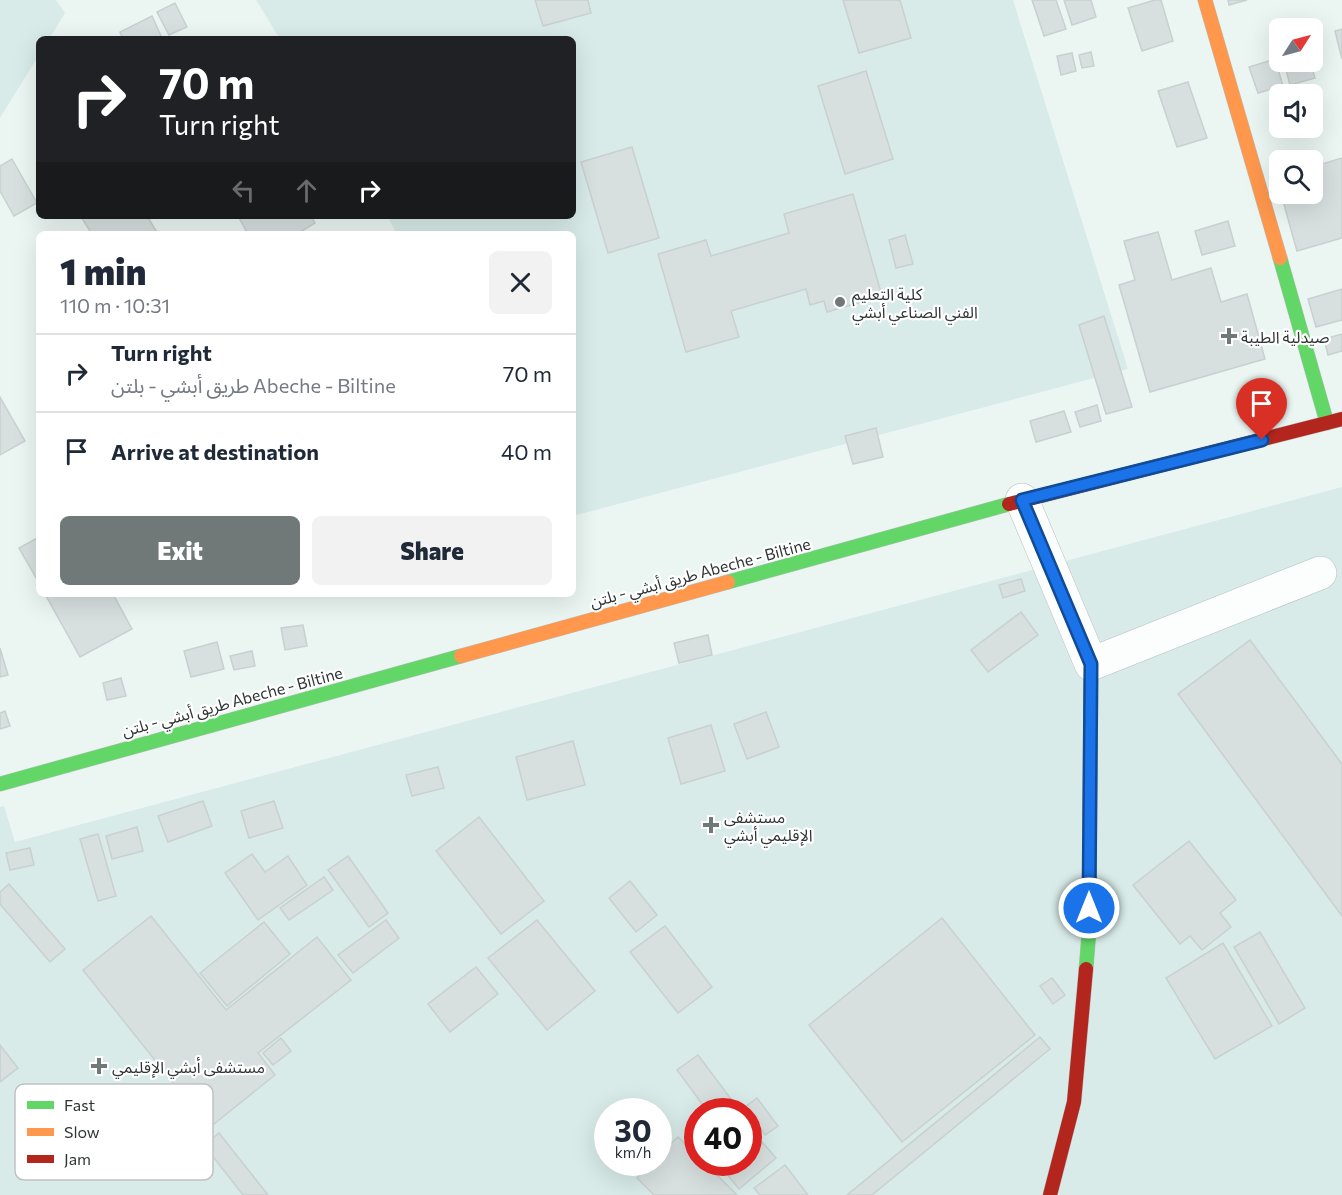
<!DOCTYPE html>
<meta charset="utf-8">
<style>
:root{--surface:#fff;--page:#f2f2f3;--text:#1f2937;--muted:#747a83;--line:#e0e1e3;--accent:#707977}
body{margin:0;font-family:Commissioner,"Noto Sans Arabic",sans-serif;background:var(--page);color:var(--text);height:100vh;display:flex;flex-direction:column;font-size:22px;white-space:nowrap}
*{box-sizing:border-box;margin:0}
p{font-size:20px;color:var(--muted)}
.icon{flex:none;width:33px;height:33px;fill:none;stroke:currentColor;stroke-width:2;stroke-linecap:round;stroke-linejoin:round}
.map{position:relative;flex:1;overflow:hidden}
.panel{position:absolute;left:36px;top:231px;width:540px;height:366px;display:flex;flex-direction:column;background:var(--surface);border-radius:9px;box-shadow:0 6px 24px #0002}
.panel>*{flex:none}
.top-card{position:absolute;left:36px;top:36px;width:540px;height:183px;border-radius:9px;box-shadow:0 6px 24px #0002;background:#202124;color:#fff;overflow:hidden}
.needle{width:39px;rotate:54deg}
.controls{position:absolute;left:1269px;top:18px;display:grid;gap:12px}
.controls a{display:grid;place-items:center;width:54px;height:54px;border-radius:9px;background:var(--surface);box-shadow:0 6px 24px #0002;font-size:30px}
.speed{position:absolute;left:594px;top:1098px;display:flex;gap:12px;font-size:30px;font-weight:700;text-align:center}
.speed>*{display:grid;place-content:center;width:78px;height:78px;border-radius:50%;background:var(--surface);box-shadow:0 6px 24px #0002;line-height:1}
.speed small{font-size:15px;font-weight:400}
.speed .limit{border:9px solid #d22;background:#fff;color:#111}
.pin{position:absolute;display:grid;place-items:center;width:51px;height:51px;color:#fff;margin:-62px -26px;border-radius:50% 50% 50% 0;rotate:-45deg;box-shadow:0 0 6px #0007}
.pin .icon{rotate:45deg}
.me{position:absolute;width:66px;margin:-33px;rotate:0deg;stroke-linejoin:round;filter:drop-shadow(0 0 4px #0008)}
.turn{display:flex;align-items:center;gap:21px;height:126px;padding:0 24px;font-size:27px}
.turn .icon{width:78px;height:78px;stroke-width:2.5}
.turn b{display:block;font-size:42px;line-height:51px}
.lanes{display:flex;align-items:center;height:57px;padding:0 24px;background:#0003;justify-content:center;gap:30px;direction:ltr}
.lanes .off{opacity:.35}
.round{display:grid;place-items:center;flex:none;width:63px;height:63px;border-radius:9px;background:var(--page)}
.head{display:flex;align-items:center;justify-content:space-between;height:102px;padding:0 24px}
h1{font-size:36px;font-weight:800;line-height:45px}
.cta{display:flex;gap:12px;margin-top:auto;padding:12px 24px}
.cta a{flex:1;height:69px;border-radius:9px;background:var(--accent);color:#fff;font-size:24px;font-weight:800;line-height:69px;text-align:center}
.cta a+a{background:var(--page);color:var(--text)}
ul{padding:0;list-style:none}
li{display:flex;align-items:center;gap:18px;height:78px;padding:0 24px;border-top:2px solid var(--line)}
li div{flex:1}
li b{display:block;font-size:22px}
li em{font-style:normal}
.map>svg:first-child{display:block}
.built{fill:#d8ebe8;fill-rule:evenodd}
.building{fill:#d7dfdf;stroke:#c8d1cf;stroke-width:1.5}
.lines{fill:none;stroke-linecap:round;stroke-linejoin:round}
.street-casing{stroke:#b7bebd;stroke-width:34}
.fast-casing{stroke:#b7bebd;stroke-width:15}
.slow-casing{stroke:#b7bebd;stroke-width:15}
.jam-casing{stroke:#b7bebd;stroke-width:15}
.street{stroke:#fcfefd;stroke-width:33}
.fast{stroke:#63d668;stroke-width:14}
.slow{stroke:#ff974d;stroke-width:14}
.jam{stroke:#b3261e;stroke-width:14}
.route-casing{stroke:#114b97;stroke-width:15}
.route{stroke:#1a73e8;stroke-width:10}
.poi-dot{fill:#707977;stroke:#fff;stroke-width:2}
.labels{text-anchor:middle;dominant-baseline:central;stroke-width:4.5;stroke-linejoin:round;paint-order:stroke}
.poi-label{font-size:16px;fill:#2e3534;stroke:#fff;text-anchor:start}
.street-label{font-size:16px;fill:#2e3534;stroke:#fff}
.key{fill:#fff;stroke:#c0c2c2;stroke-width:1.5}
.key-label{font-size:16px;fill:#2e3534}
</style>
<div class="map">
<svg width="1342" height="1195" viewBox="0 0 1342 1195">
<rect width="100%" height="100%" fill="#ebf6f3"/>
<!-- built -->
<g class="built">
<path d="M0,0H56L65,13L49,39H39V55L0,118Z"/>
<path d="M256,0H1013L1128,369L573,516V234H397L387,216H573V39H280Z"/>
<path d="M1342,487V1195H0V807L4,806L15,842ZM608,1112H658V1162H608ZM698,1112H748V1162H698Z"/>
</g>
<!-- building -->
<g class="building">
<path d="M535,0H588L591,13L543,26Z"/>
<path d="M843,0H900L911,38L859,53Z"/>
<path d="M1032,0H1056L1066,29L1044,36Z"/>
<path d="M1064,0H1091L1096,17L1072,25Z"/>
<path d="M1155,0H1161L1173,41L1142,51L1128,8Z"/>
<path d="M1228,0H1247L1229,5Z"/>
<path d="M175,3L187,27L169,35L157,12Z"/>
<path d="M152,16L162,38L123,39L120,32Z"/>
<path d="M1342,29V59L1335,31Z"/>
<path d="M1091,52L1094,66L1082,68L1079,55Z"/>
<path d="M1072,53L1076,71L1061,75L1057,56Z"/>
<path d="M1275,59L1283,86L1258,93L1249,67Z"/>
<path d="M1284,62H1310L1315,78L1290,85Z"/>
<path d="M866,71L893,159L845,174L818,86Z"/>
<path d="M1188,82L1207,138L1177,147L1158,91Z"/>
<path d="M632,147L659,238L608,253L581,162Z"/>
<path d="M1342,158V238L1297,251L1281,194H1312V167Z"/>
<path d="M12,159L37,203L14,216L0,191V166Z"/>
<path d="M853,194L882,296L827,312L824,301L810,305L806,289L731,311L739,337L686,352L658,254L706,240L711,256L789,233L784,214Z"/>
<path d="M147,216L158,234H92L81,217Z"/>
<path d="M238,216H311L315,223L297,234H248Z"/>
<path d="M1228,221L1235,246L1202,255L1195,231Z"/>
<path d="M1158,232L1172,280L1211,268L1221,302L1247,294L1265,359L1150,392L1119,285L1135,280L1124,241Z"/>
<path d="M905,235L913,264L896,268L889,240Z"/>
<path d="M1342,289V320L1316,327L1308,299Z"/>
<path d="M1104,316L1132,407L1106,414L1079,325Z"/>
<path d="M1342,334V351L1328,355L1324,339Z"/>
<path d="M0,397L25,441L0,455Z"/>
<path d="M1097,405L1101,421L1080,427L1075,412Z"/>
<path d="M1064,411L1071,432L1036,442L1030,421Z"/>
<path d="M876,428L883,457L853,464L845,436Z"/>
<path d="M39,537V583L19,548Z"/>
<path d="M1021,579L1025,591L1003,598L999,585Z"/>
<path d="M45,594H113L132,629L80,657Z"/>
<path d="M1021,612L1038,635L988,672L971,650Z"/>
<path d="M303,625L307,646L285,650L281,628Z"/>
<path d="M708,635L712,655L679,663L674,643Z"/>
<path d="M1250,640L1342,764V916L1178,694Z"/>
<path d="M217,642L224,669L191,677L184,651Z"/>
<path d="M0,648L8,675L0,677Z"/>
<path d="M252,651L255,666L234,670L230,656Z"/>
<path d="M121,678L126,696L107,700L103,683Z"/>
<path d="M5,711L10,726L0,729V713Z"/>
<path d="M766,712L779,747L747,759L734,724Z"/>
<path d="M711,725L725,771L681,784L668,738Z"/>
<path d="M573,741L585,785L527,800L516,757Z"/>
<path d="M438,767L444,788L412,796L406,775Z"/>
<path d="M203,801L212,826L168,842L158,816Z"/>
<path d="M274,801L283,828L249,838L241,811Z"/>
<path d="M479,817L544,901L501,934L436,851Z"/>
<path d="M137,827L143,851L112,859L106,836Z"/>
<path d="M98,834L116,896L98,901L80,839Z"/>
<path d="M1189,841L1236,900L1220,913L1231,927L1202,950L1190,936L1180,944L1133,885Z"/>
<path d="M30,848L34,865L10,870L6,853Z"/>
<path d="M252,854L265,872L288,856L307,885L258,920L225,873Z"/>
<path d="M348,856L388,913L369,927L328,870Z"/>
<path d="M324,877L333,890L289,920L280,908Z"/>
<path d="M630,881L657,915L636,932L609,898Z"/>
<path d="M9,884L65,949L50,962L0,904V892Z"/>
<path d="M151,916L226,1010L317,937L351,980L258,1053L275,1075L209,1128L83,970Z"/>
<path d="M942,918L1035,1035L902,1142L809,1025Z"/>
<path d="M386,920L399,938L353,973L338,955Z"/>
<path d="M537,920L595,991L547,1030L488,958Z"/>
<path d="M264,922L290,954L227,1006L200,973Z"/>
<path d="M665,926L712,987L678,1013L630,952Z"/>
<path d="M1260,932L1305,1008L1279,1024L1234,947Z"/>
<path d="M1223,943L1272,1026L1215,1059L1166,978Z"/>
<path d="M476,967L498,994L450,1032L428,1004Z"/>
<path d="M1052,978L1065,995L1053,1004L1040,986Z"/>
<path d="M1040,1037L1050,1049L872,1195H847Z"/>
<path d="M281,1038L291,1051L273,1065L263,1053Z"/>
<path d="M0,1045L18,1068L0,1082Z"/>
<path d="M698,1055L731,1099L715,1112H708L677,1070Z"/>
<path d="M757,1098L778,1126L765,1135L745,1107Z"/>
<path d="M748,1126L776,1158L739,1189L717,1162H748Z"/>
<path d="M219,1133L268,1195H243L204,1145Z"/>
<path d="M678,1137L698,1156V1162H704L737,1195H654L637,1178L652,1162H658V1156Z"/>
<path d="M785,1165L808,1195H760L754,1188Z"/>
</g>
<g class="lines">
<defs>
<path id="street" d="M1022,500L1091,664L1320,573"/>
<g id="fast">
<path d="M1280,258L1327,423"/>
<path d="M728,582L1009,504"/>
<path d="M0,784L461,656"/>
<path d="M1086,969L1089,932L1091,664"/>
</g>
<g id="slow">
<path d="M1205,0L1280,258"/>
<path d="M461,656L728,582"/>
</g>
<g id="jam">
<path d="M1009,504L1342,419"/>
<path d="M1050,1195L1074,1102L1086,969"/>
</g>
</defs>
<!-- street casing -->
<use href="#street" class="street-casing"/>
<!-- fast casing -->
<use href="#fast" class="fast-casing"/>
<!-- slow casing -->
<use href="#slow" class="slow-casing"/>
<!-- jam casing -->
<use href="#jam" class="jam-casing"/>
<!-- street -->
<use href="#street" class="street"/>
<!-- fast -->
<use href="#fast" class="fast"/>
<!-- slow -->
<use href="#slow" class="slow"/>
<!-- jam -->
<use href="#jam" class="jam"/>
</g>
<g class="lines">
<defs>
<path id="route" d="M1089,908L1091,664L1022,500L1262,440"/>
</defs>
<!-- route casing -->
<use href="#route" class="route-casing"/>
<!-- route -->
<use href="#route" class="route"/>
</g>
<!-- markers -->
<g class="poi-dot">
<circle cx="840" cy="302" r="6"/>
<path d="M1226 327h6v6h6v6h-6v6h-6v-6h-6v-6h6z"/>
<path d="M708 816h6v6h6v6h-6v6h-6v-6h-6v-6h6z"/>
<path d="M96 1057h6v6h6v6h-6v6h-6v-6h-6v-6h6z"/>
</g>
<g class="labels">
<!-- poi labels -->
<g class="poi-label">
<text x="852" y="293">كلية التعليم<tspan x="852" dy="18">الفني الصناعي أبشي</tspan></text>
<text x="1241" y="336">صيدلية الطيبة</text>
<text x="724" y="816">مستشفى<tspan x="724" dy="18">الإقليمي أبشي</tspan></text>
<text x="112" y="1066">مستشفى أبشي الإقليمي</text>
</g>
<!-- street labels -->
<g class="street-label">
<text transform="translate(700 572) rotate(-15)">طريق أبشي - بلتن Abeche - Biltine</text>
<text transform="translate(232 701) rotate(-15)">طريق أبشي - بلتن Abeche - Biltine</text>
</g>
</g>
<!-- legend -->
<rect x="15" y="1084" width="198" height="96" rx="9" class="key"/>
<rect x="27" y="1101" width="27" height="8" fill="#63d668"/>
<rect x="27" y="1128" width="27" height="8" fill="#ff974d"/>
<rect x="27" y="1155" width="27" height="8" fill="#b3261e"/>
<g class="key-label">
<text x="64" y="1111">Fast</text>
<text x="64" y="1138">Slow</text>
<text x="64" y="1165">Jam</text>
</g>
</svg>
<div class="controls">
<a><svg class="needle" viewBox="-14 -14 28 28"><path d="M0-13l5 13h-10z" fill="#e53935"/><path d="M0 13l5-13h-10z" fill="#747a83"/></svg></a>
<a><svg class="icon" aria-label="sound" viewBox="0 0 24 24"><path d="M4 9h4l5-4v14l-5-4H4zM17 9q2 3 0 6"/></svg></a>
<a><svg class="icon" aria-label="search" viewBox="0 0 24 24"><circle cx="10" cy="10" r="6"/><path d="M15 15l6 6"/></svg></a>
</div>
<div class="speed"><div>30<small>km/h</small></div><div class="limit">40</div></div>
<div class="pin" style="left:1262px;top:440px;background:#d93025"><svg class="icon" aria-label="arrive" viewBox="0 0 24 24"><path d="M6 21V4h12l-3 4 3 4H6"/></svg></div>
<svg class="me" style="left:1089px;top:908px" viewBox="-20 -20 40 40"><circle r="17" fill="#1a73e8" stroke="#fff" stroke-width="3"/><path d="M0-11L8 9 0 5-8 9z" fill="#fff"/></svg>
<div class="top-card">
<div class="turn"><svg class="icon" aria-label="right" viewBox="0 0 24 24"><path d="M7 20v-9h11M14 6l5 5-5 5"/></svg><div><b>70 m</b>Turn right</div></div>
<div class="lanes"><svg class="icon off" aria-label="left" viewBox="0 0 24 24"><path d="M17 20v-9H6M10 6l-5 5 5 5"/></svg><svg class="icon off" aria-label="ahead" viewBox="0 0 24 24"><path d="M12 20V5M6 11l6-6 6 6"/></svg><svg class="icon" aria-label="right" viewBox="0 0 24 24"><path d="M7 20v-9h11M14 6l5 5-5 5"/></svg></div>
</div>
<section class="panel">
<div class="head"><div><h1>1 min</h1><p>110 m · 10:31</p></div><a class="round"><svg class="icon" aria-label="close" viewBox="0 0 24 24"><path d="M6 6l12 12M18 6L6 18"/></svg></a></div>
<ul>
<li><svg class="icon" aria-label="right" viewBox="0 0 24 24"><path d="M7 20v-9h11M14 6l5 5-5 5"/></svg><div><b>Turn right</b><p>طريق أبشي - بلتن Abeche - Biltine</p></div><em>70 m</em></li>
<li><svg class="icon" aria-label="arrive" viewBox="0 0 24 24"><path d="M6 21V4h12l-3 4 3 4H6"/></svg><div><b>Arrive at destination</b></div><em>40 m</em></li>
</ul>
<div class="cta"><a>Exit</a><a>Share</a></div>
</section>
</div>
